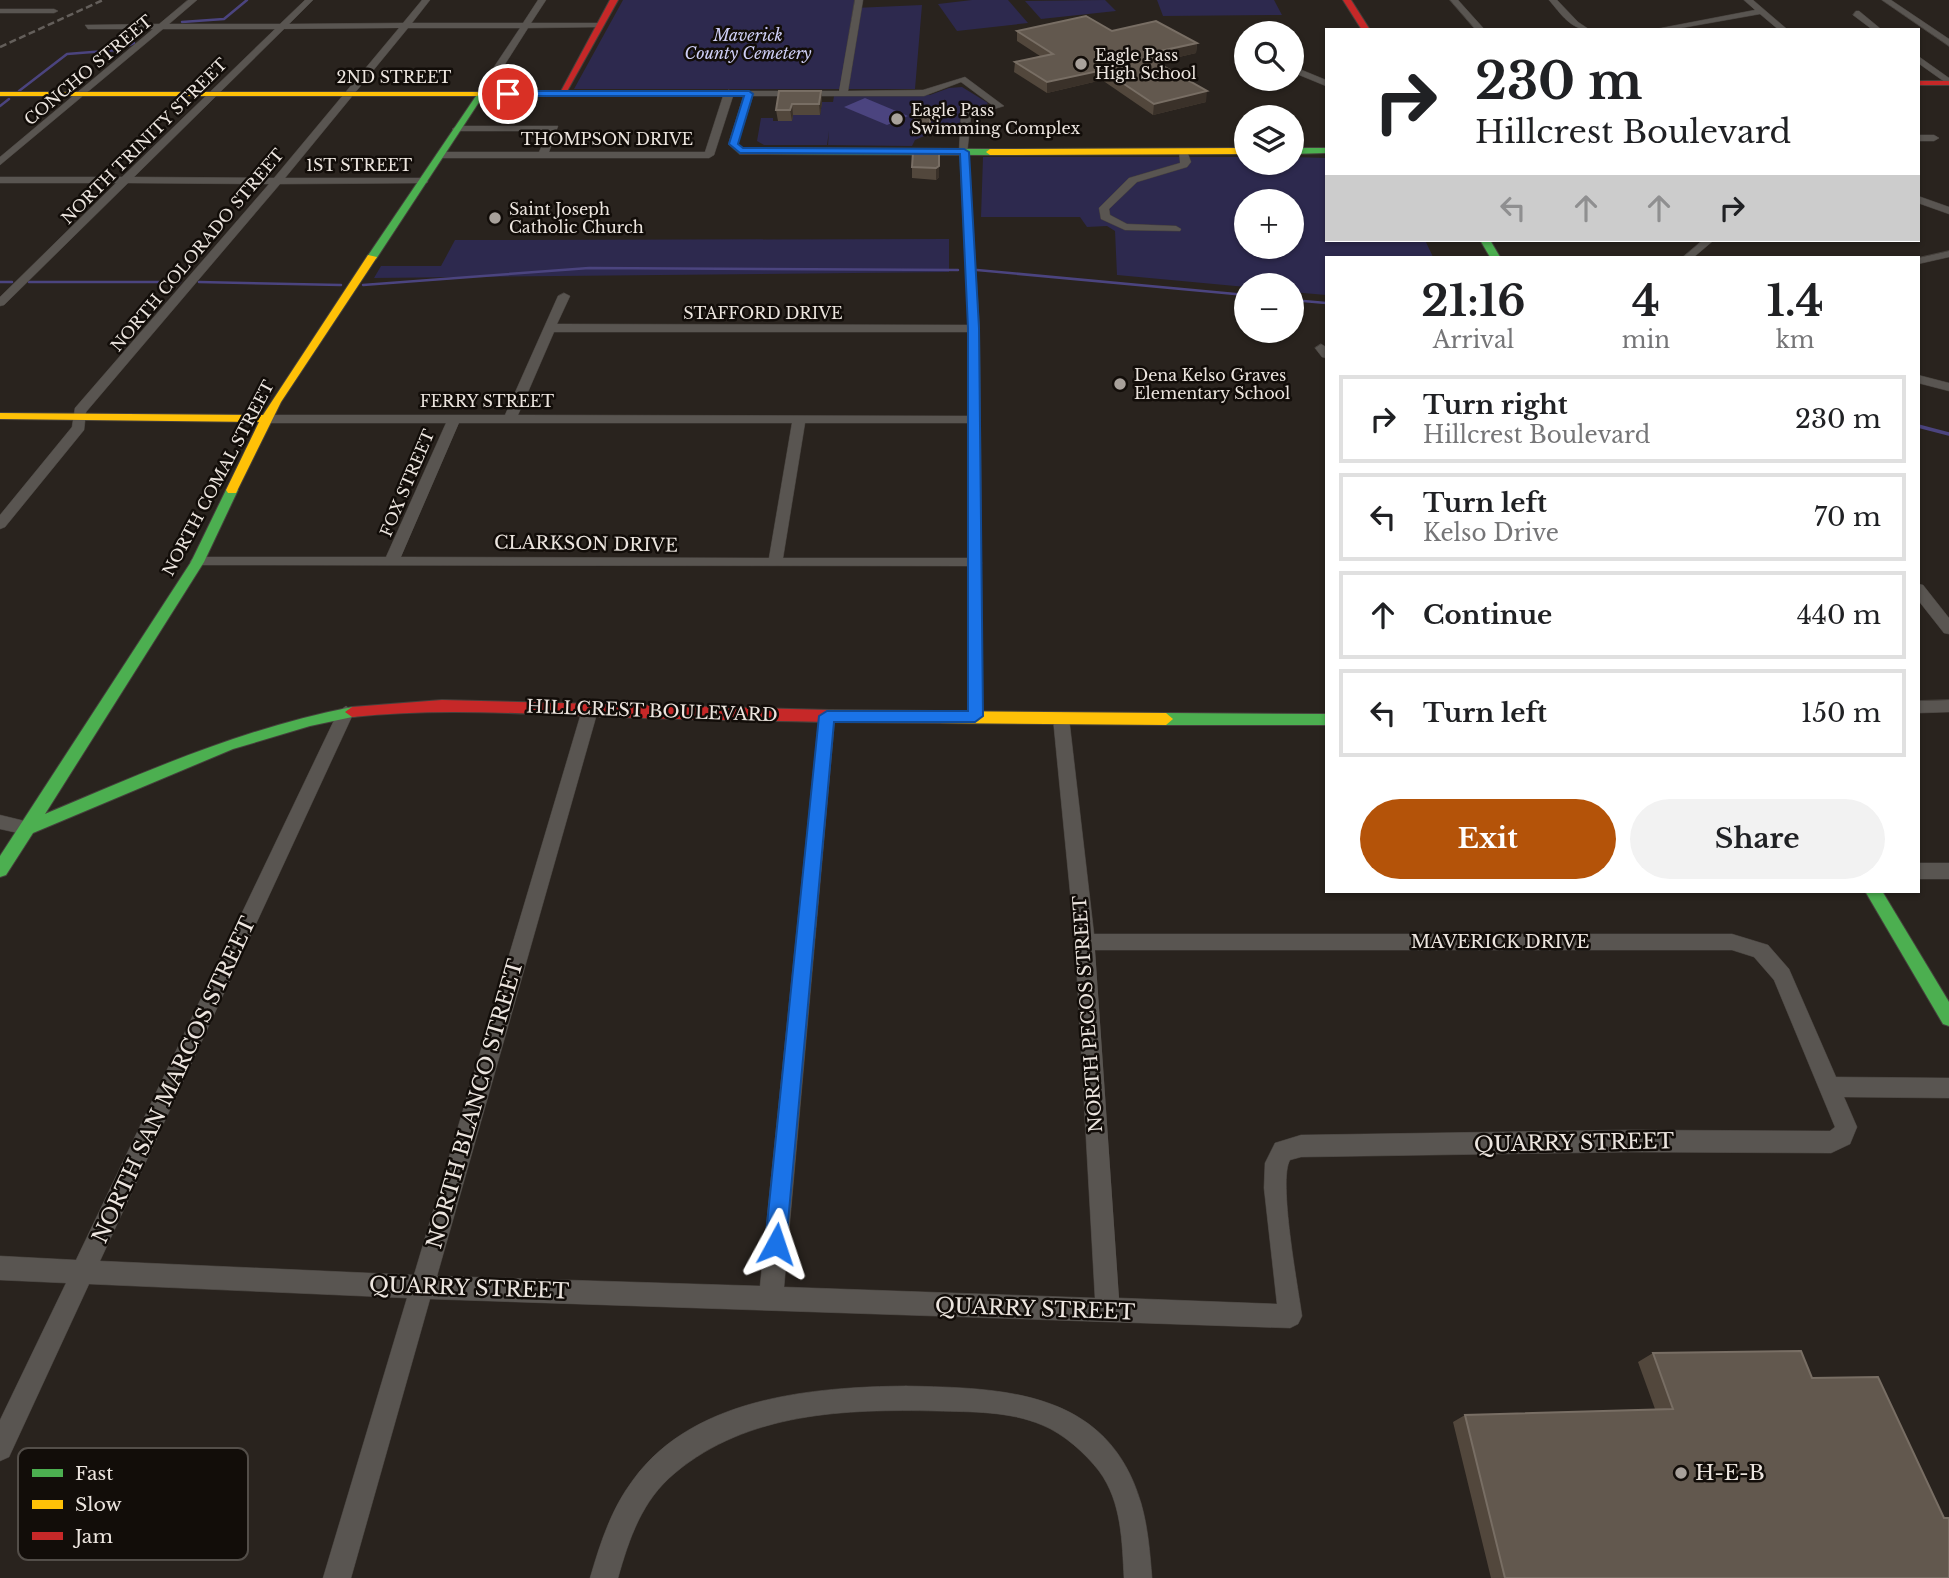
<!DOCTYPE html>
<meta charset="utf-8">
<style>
:root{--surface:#fff;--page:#f2f2f2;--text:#202124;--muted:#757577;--line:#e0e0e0;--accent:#b45309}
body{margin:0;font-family:"Libre Baskerville",serif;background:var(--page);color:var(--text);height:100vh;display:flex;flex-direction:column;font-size:26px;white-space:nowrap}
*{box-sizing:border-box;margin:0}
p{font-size:23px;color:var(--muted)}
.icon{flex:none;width:38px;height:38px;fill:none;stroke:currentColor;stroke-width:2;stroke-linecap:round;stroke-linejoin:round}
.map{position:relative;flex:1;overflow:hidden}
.side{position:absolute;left:1325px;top:256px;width:595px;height:637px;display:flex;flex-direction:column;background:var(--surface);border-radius:0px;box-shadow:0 2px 5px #0004}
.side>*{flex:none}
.hud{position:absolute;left:1325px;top:28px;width:595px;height:214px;border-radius:0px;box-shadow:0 2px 5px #0004;background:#fff;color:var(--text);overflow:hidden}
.buttons{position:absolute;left:1234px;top:21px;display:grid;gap:14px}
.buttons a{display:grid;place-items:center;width:70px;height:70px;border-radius:50%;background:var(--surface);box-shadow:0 2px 5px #0004;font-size:35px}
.pin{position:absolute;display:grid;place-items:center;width:60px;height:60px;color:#fff;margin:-30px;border:4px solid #fff;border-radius:50%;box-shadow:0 2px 7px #0007}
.me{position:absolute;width:77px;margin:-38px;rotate:5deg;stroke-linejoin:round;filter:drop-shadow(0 0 5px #0008)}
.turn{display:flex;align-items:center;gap:24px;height:147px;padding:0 35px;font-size:32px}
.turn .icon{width:91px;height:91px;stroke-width:2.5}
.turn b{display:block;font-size:49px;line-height:60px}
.lanes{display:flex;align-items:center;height:66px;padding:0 35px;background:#0003;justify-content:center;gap:35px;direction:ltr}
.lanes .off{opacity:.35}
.eta{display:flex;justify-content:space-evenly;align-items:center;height:119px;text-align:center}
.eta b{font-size:42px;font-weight:700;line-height:49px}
.action{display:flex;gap:14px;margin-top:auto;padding:14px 35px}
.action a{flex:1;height:80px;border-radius:42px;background:var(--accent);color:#fff;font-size:28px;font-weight:700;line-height:80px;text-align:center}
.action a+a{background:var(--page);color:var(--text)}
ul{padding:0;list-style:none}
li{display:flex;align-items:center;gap:21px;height:88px;margin:0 14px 10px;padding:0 21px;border:4px solid var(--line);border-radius:0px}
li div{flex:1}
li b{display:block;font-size:26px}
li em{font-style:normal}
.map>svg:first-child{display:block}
.green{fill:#2d294e;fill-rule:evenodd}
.water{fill:#4b447f}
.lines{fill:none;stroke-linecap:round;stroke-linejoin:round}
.stream-far1{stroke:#4b447f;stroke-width:2.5}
.stream{stroke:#4b447f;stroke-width:3.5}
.street-casing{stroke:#45403c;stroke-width:1}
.fast-casing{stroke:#45403c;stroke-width:2}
.slow-casing{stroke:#45403c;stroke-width:2}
.jam-casing{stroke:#45403c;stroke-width:2}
.street{fill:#595551;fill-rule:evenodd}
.fast{fill:#4caf50;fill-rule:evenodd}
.slow{fill:#ffc107;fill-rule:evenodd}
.jam{fill:#c62828;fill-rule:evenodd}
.rail{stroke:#645f5b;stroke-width:2.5;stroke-dasharray:7 3.5;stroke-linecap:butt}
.wall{fill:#52473c}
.shaded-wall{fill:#3a3129}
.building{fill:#62584e;stroke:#786e64;stroke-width:2}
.route{fill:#1a73e8;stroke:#114b97;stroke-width:2}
.poi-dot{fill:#a8a19b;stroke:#120d09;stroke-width:2.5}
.labels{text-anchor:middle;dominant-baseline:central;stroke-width:5;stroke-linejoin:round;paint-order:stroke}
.far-park-label{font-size:16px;font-style:italic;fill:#cfcff6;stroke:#120d09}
.far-poi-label{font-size:16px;fill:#ece5df;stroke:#120d09;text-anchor:start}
.far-street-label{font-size:16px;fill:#ece5df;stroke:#120d09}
.street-label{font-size:18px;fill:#ece5df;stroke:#120d09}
.near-street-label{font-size:21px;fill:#ece5df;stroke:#120d09}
.near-poi-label{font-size:21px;fill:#ece5df;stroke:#120d09;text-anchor:start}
.key{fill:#120d09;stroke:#534e49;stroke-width:2}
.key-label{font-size:19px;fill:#ece5df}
</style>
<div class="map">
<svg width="1949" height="1578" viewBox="0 0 1949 1578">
<rect width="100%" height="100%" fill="#29231e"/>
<!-- green -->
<g class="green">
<path d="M623,0H856L854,8L922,5L915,89H574Z"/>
<path d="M972,0H1008L1028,23L957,31L938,4Z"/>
<path d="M1105,0L1116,11L1041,19L1025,1Z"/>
<path d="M1157,0H1274L1282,15L1163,16Z"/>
<path d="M962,87L988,103L986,105L963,113L962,127L950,125L915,140L912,146L828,145L829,131L827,145H764L757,141L761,118H773V121H791L793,115H820L822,102H833L834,96L930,95L949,88Z"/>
<path d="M983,157H1246V163H1292V157L1326,158V240H1425L1433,257H1326V295L1292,292V285H1246V287L1117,275L1115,231L1107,226L1087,227L1080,217H981ZM1246,201H1292V247H1246Z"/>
<path d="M949,239V272L374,278L381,266H441L455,240Z"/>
</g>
<!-- water -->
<path class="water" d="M865,98L908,116L887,125L844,107Z"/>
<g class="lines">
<!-- stream-far1 -->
<g class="stream-far1">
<path d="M182,22L224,19L247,0"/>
<path d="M19,91L67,54L118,50L134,43"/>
<path d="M0,106L9,99"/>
<path d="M977,270L1246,295"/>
<path d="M0,282H12"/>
<path d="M29,282H180"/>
<path d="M199,282L341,285"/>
<path d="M363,285L589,268L958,270"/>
<path d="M1292,300L1326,303"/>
</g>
<!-- stream -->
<path class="stream" d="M1918,426L1949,434"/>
<defs>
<g id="street">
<path d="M188,0H197L169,24H280L305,0H313L289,24L403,23L422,0H430L412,23H523L538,0H546L531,23H600L604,25L600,27L528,28L486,94L481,97L476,94L520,28H408L285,178H423L428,181L427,183L280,184L86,412L84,430L5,527L0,529V515L72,427L75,408L269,184L128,183L4,305L0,306V297L116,183H0V177H122L275,29H163L0,165V157L153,29H88L85,25L159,24ZM399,28L274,178L134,177L284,29Z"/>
<path d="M855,0H863L848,91L923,90L965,77L1004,106L971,116L967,154L959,152L961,114L992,105L961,82L924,96H746L744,94L749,91H839Z"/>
<path d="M1450,0H1458L1485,30H1476Z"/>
<path d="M1549,0H1557L1578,22L1590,30C1571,30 1561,14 1549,0Z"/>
<path d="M1744,0H1753L1788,30H1779L1760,14L1670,30H1651L1755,10Z"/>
<path d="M1882,0H1891L1949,39V46Z"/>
<path d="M0,9H54L58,11L54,13H0Z"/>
<path d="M1856,11H1859L1882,30H1873L1853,15Z"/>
<path d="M1918,56L1949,78V85L1918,63Z"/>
<path d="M1292,66L1326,80V86L1292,72Z"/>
<path d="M729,90L734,93L714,155L709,158H441L436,155L441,152H539L549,131H454L452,129L457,126H558L549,152H705L724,93Z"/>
<path d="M1918,135H1934L1939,138L1934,141H1918Z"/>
<path d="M1179,149L1187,151L1191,162L1187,167L1137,182L1109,209L1110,215L1127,224L1176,226L1181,229L1180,231L1125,230L1101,219L1099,208L1129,178L1180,163Z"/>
<path d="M1918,196L1949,207V214L1918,203Z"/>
<path d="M1703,240H1714L1694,257H1683Z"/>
<path d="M1949,251V257L1918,264V258Z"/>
<path d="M564,293L570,296L557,324L978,325V331L974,332H554L518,415L979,416L980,419L974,423H805L783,558H975L980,560L982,563L980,566L192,565L190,562L192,559L197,557H386L446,423H267L261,419L267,415H505L558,296ZM459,423H792L769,558L401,557Z"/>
<path d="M1321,344L1326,347V358L1322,357L1315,348Z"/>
<path d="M1918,375L1949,383V391L1918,383Z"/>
<path d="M1918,584L1923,585L1949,618V634L1944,633L1918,600Z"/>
<path d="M1949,700V712L1918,713V701Z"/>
<path d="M590,704L598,710L437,1276L760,1286L819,716L827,710L835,716L784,1287L1095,1298L1075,942L1053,718L1061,712L1069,718L1094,934H1732L1768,945L1789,969L1836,1077L1949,1078V1098L1844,1097L1857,1127L1850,1144L1831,1153L1628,1152L1301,1157L1290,1160C1278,1180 1298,1287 1302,1316L1298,1324L1290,1328L430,1299L351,1578H323L407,1298L89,1284L9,1457L0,1461V1420L66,1283L0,1280V1256L76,1260L338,712L346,706L354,712L100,1261L414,1275L582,710ZM1095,950H1732L1754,957L1774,980L1835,1127L1830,1131L1628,1130L1301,1135L1275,1143L1265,1163L1264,1188L1277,1304L1119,1298Z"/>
<path d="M0,815L33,823L36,828L33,833L27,835L0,829Z"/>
<rect x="1918" y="863" width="31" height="16"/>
<path d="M906,1386C1004,1388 1108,1390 1141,1503C1148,1527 1150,1553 1152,1578H1124C1122,1542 1122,1502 1099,1471C1085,1453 1064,1434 1042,1425C1009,1411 972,1412 937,1411C846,1409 748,1412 675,1473C642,1500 629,1539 618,1578H590C600,1544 611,1509 633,1480C693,1397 813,1387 906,1386Z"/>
</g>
<g id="fast">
<path d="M477,92H749L753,94L737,144L742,148L990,149L994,152L990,155L740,154L729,144L744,96H483L376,259H368L367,257L476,96L473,94Z"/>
<path d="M1292,148H1326V153L1292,154Z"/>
<path d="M1480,240H1490L1500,257H1490Z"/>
<path d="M232,486L238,490L204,562L45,814C146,771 244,728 352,707L359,712L357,716L310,726L233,749L33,833L6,875L0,877V856L191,562L226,490Z"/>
<path d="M1166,713L1326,714V725H1166L1159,719Z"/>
<path d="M1865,891H1882L1949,1002V1026L1943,1024Z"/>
</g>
<g id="slow">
<path d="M0,92H477L481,94L477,96H0Z"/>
<path d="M1246,148V154L990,155L986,152L990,149Z"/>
<path d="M964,149L968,152L979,328L980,420L974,424L968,420L969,328L960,152Z"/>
<path d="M368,255L377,257L281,402L236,493H228L226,490L259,422L0,419V413L263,415Z"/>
<path d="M830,710L1166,713L1173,719L1166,725L830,722L823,716Z"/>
</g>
<g id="jam">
<path d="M610,0H618L566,93L559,95Z"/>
<path d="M1343,0H1351L1370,30H1362Z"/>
<rect x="1918" y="81" width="31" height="4"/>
<path d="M974,416L980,420L982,716L975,722L968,716V420Z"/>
<path d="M442,700L830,710L837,716L830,722C750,720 670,720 591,716C511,713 432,708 352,717L345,712L352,707Z"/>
</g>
</defs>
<!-- street casing -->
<use href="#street" class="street-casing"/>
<!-- fast casing -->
<use href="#fast" class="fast-casing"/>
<!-- slow casing -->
<use href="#slow" class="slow-casing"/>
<!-- jam casing -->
<use href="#jam" class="jam-casing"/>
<!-- street -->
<use href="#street" class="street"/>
<!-- fast -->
<use href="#fast" class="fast"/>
<!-- slow -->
<use href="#slow" class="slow"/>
<!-- jam -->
<use href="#jam" class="jam"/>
<!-- rail -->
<path class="rail" d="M0,47L103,0"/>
</g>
<!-- wall -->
<g class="wall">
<path d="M1017,31H1112L1197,43L1196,53L1162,61V65L1206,102L1153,115L1102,80L1047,93L1014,72L1015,62L1040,56L1017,41Z"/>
<path d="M821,91L822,102L820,115H793L792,121H778L776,110Z"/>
<path d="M930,112V133H912V126Z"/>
<path d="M939,152V177L936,180L912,178V167Z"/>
<path d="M1653,1353L1812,1378L1949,1578H1491L1453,1422L1465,1415L1655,1409L1638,1362Z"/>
</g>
<!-- shaded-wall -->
<g class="shaded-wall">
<path d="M1197,43L1196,53L1162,61L1161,71L1151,53Z"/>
<path d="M1103,70L1102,80L1047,93V82Z"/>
<path d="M821,91L822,102L820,115L819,104Z"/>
<path d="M1207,91L1206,102L1153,115L1154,104Z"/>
<path d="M792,104L793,115L792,121L790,110Z"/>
<path d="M939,152V177L936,180V168Z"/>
</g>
<!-- building -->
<g class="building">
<path d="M1086,16L1112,31L1156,21L1197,43L1151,53L1162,60L1156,62L1207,91L1154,104L1103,70L1047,82L1015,62L1053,54L1017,31Z"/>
<path d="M779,91H821L819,104H792L790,110H776Z"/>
<path d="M930,112V126H912L917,113Z"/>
<path d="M913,152H939V166L936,168L912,167Z"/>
<path d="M1801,1351L1812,1378L1878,1377L1944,1518H1949V1578H1505L1465,1415L1673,1409L1653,1353Z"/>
</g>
<!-- route -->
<path class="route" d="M508,91H749L753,94L738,144L743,148L964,149L969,152L979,328L983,716L975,722H834L786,1244L783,1251L776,1254L769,1251L765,1244L819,716L827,711H968V328L960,154L740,153L729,144L744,96H505Z"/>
<!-- markers -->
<g class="poi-dot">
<circle cx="1081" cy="64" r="7"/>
<circle cx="897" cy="119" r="7"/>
<circle cx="495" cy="218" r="7"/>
<circle cx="1120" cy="384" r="7"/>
<circle cx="1681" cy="1473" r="7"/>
</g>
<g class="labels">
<!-- far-park labels -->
<g class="far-park-label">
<text x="748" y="35">Maverick<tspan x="748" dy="18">County Cemetery</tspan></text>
</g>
<!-- far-poi labels -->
<g class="far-poi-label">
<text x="1095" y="55">Eagle Pass<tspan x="1095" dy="18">High School</tspan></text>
<text x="911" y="110">Eagle Pass<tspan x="911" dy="18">Swimming Complex</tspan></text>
<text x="509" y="209">Saint Joseph<tspan x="509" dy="18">Catholic Church</tspan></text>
<text x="1134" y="375">Dena Kelso Graves<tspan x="1134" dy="18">Elementary School</tspan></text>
</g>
<!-- far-street labels -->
<g class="far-street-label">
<text transform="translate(88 70) rotate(-40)">CONCHO STREET</text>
<text x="394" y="77">2ND STREET</text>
<text x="607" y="139">THOMPSON DRIVE</text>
<text transform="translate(144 141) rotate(-45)">NORTH TRINITY STREET</text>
<text x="359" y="165">1ST STREET</text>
<text transform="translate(197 250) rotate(-50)">NORTH COLORADO STREET</text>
<text x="763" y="313">STAFFORD DRIVE</text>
<text x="487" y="401">FERRY STREET</text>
<text transform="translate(218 478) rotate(-62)">NORTH COMAL STREET</text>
<text transform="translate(407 483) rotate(-67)">FOX STREET</text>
</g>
<!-- street labels -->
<g class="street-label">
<text transform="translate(586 544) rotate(1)">CLARKSON DRIVE</text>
<text transform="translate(652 711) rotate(2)">HILLCREST BOULEVARD</text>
<text x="1500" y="942">MAVERICK DRIVE</text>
<text transform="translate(1088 1014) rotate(-94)">NORTH PECOS STREET</text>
</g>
<!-- near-street labels -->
<g class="near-street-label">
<text transform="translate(174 1080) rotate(-65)">NORTH SAN MARCOS STREET</text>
<text transform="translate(475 1104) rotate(-74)">NORTH BLANCO STREET</text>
<text transform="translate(1574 1143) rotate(-1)">QUARRY STREET</text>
<text transform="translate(469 1288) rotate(2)">QUARRY STREET</text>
<text transform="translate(1035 1309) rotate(2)">QUARRY STREET</text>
</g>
<!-- near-poi labels -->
<g class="near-poi-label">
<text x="1695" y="1473">H-E-B</text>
</g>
</g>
<!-- legend -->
<rect x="18" y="1448" width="230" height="112" rx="10" class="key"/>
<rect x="32" y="1469" width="31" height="8" fill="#4caf50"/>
<rect x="32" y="1500" width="31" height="9" fill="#ffc107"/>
<rect x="32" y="1532" width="31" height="8" fill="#c62828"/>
<g class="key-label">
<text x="75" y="1480">Fast</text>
<text x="75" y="1511">Slow</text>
<text x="75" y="1543">Jam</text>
</g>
</svg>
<div class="buttons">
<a><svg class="icon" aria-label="search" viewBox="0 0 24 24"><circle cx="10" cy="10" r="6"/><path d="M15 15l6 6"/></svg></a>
<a><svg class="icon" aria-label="layers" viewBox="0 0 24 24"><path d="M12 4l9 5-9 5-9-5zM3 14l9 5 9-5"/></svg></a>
<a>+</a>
<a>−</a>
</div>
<div class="pin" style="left:508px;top:94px;background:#d93025"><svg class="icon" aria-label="arrive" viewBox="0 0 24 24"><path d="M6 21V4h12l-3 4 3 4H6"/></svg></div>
<svg class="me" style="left:776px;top:1244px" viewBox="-20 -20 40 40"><path d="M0-17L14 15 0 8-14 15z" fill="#1a73e8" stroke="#fff" stroke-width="4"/></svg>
<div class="hud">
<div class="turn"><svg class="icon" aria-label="right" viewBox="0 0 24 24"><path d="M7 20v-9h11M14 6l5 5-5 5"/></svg><div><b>230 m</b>Hillcrest Boulevard</div></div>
<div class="lanes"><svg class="icon off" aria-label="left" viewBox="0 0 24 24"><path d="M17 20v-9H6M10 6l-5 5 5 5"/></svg><svg class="icon off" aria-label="ahead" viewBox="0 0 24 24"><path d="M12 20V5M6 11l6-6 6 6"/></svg><svg class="icon off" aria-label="ahead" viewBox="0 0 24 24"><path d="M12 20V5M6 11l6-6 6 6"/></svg><svg class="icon" aria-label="right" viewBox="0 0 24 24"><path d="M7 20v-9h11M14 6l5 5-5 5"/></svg></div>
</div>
<section class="side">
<div class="eta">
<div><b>21:16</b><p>Arrival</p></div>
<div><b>4</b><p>min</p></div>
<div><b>1.4</b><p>km</p></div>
</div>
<ul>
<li><svg class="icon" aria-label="right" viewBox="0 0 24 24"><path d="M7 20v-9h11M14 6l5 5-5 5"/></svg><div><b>Turn right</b><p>Hillcrest Boulevard</p></div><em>230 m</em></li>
<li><svg class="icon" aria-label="left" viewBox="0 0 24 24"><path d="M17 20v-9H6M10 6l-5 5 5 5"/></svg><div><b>Turn left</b><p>Kelso Drive</p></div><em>70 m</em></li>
<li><svg class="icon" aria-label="ahead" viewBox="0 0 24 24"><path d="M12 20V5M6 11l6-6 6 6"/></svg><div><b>Continue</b></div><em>440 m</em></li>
<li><svg class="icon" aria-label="left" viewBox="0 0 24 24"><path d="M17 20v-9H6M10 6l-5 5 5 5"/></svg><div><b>Turn left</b></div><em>150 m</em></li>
</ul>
<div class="action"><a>Exit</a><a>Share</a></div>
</section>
</div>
